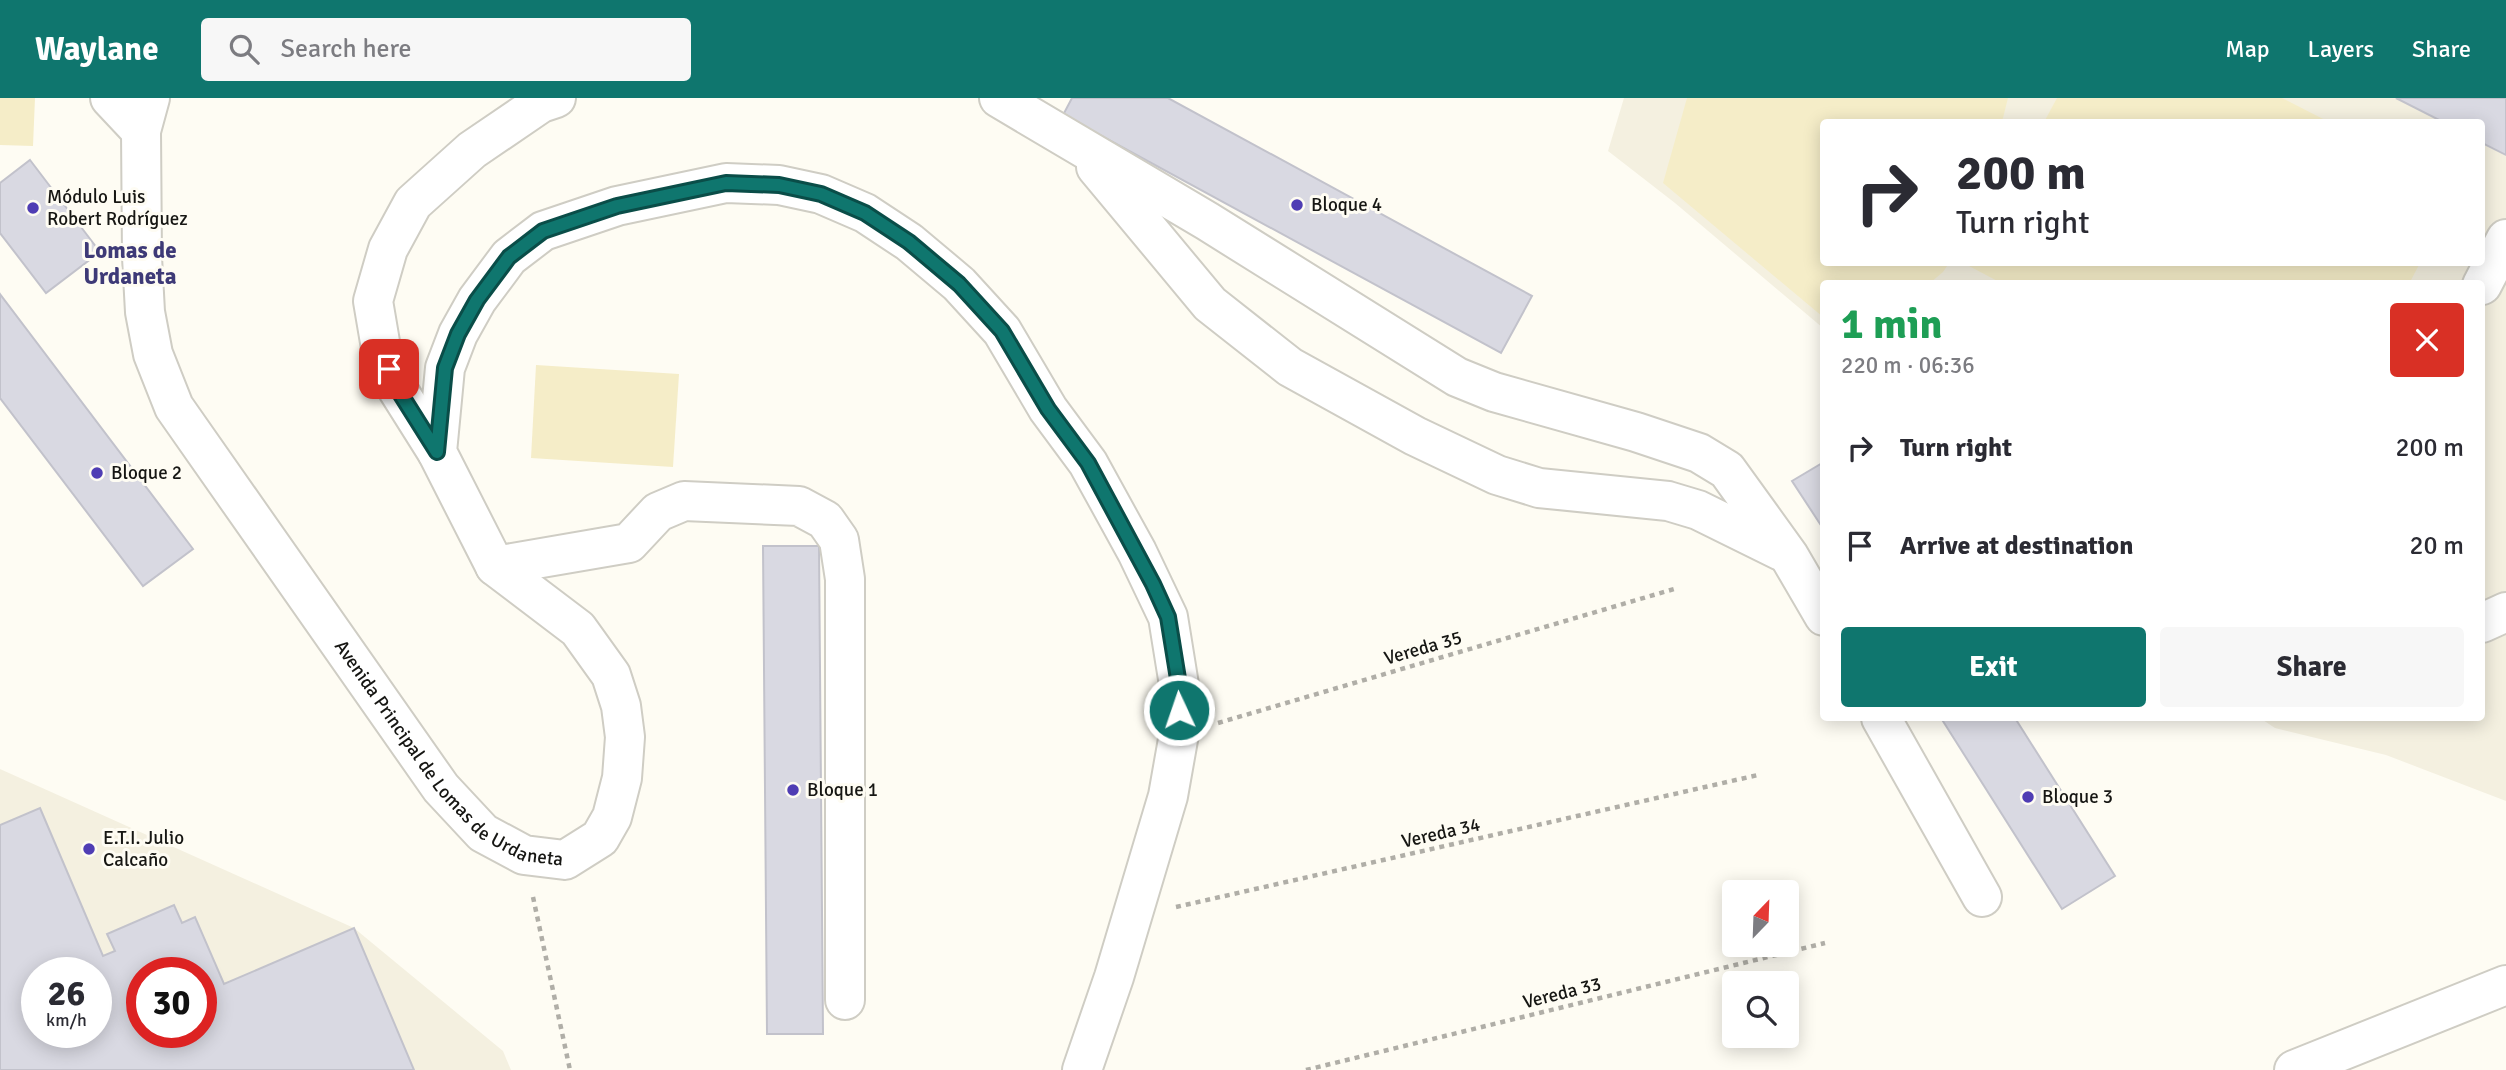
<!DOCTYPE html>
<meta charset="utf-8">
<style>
:root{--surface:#fff;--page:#f7f7f7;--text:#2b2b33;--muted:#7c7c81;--accent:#0f766e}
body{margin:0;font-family:Signika,sans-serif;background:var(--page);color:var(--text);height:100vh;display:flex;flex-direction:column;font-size:26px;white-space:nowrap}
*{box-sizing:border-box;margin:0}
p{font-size:23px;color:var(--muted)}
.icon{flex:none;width:38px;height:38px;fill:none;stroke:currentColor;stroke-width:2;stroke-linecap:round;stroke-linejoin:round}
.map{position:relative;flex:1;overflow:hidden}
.panel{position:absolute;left:1820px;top:182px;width:665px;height:441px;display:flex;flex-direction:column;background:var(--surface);border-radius:7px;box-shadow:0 4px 18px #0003}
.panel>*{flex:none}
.hud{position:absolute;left:1820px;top:21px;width:665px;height:147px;border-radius:7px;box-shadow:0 4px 18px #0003;background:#fff;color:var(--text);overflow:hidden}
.needle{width:46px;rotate:23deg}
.fabs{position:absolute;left:1722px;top:782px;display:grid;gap:14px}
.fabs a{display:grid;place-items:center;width:77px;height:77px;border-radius:7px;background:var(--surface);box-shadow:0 4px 18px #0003;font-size:35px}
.speed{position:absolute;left:21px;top:859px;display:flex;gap:14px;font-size:35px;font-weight:700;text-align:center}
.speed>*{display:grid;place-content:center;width:91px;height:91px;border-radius:50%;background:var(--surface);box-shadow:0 4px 18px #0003;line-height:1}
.speed small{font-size:18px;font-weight:400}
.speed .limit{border:10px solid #d22;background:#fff;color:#111}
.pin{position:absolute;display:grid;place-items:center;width:60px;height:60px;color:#fff;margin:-30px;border-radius:14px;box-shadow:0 4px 10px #0006}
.me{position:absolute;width:77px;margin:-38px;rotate:357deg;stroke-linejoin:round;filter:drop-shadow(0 0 5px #0008)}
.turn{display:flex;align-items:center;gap:24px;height:147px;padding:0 21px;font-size:32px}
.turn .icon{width:91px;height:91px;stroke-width:2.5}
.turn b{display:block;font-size:49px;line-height:60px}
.round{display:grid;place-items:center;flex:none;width:74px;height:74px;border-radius:7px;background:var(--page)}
.headline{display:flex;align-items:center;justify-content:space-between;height:119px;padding:0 21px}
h1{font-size:42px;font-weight:700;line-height:52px;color:#1e9e55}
.action{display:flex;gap:14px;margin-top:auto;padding:14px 21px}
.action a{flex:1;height:80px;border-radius:7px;background:var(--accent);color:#fff;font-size:28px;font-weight:700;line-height:80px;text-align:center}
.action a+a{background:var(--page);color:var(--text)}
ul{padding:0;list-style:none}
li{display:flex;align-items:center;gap:21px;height:98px;padding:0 21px}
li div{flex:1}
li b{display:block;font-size:26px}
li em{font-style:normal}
header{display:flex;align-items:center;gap:42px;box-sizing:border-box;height:98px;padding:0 35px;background:var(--accent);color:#fff}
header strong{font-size:33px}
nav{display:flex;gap:38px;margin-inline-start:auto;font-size:24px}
.search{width:490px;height:63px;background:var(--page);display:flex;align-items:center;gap:18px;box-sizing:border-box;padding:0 24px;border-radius:7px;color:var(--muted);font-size:26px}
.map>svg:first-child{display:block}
.built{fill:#f4f0e0;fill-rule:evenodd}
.green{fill:#f5edc8}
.building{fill:#d9d9e2;stroke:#c2c2cb;stroke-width:2;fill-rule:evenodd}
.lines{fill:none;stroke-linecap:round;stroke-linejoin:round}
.minor-casing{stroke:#cfcdc4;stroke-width:42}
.path{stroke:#b0aea7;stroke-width:4.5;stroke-dasharray:5 5;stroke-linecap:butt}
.minor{stroke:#fff;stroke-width:38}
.route-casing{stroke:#0a4d48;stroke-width:18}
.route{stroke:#0f766e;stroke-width:12}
.poi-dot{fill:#4f3db4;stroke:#fefcf3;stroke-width:2.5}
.labels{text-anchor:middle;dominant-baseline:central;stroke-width:6;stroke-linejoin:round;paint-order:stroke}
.poi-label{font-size:19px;fill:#161613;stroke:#fefcf3;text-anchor:start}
.street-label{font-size:19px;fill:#161613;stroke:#fefcf3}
.quarter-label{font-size:23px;font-weight:bold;fill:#3e3a77;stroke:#fefcf3}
</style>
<header>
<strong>Waylane</strong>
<div class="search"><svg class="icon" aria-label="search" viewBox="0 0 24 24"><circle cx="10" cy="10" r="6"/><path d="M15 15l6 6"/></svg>Search here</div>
<nav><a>Map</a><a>Layers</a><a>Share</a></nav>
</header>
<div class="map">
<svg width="2506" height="972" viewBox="0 0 2506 972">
<rect width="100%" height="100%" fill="#fefcf3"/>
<!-- built -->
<g class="built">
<path d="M1624,0H2506V703L2386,657L2275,630L2260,620H2482V186H1824L1823,230L1675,105L1608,53ZM1824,24H2482V164H1824Z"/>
<path d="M0,671L354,830L503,953L511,972H0ZM37,875H96V934H37ZM142,875H201V934H142Z"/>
</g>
<!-- green -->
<g class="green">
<path d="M0,0H35L33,48L0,47Z"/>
<path d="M1687,0H2008L2002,24H1824V164L1949,165L1943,174L1930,185L1824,186L1823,219L1663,85Z"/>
<path d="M2057,0H2282L2329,24H2044Z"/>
<path d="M1970,165V164L2420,165L2409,186H2003L1969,168Z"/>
<path d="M536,267L679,276L673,369L531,360Z"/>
</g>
<!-- building -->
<g class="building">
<path d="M1072,0H1168L1532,198L1501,255L1063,17Z"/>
<path d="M2396,0H2506V57L2482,45V24H2443Z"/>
<path d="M30,62L100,154L46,195L0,135V85Z"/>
<path d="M0,196L193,451L143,488L0,300Z"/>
<path d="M1824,364V432L1792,383Z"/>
<path d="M763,448H819L823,936H767Z"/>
<path d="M1941,620H2015L2115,778L2062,811Z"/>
<path d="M40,710L103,858L115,853L107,836L174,807L182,825L195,819L224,886L354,830L414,972H0V727ZM37,875H96V934H37ZM142,875H201V934H142Z"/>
</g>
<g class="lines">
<defs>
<g id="minor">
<path d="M110,0L141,33"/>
<path id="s1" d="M150,0L141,33L142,159L145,214L153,256L174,309L441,690L483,735L524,757L565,762L600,740L612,719L622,680L625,639L621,608L611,577L578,531L495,468L437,354L445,270L458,236L477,202L509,159L543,133L617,108L726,85L779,87L821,96L865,115L909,144L959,186L1002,233L1048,311L1088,365L1137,454L1168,519L1179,587V636L1168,698L1114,879L1082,972"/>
<path d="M999,0L1207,123L1457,279L1494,294L1636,334L1699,355L1727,372L1789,458L1824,518"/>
<path d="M1096,69L1210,206L1290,269L1415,338L1497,377L1539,390L1668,403L1698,412L1781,453"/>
<path d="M2482,187L2506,141"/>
<path d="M437,354L398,292L381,250L373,203L388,151L413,105L472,52L541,5L556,0"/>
<path d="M495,468L629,445L658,414L684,403L799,408L825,422L839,442L845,481V902"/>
<path d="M2482,525L2506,514"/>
<path d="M1881,620L1982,799"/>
<path d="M2294,972L2506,887"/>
</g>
</defs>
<!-- minor casing -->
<use href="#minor" class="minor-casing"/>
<!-- path -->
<g class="path">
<path d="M1218,625L1674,491"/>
<path d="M533,799L570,972"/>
<path d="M1176,809L1758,677"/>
<path d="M1306,972L1825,845"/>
</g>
<!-- minor -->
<use href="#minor" class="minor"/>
</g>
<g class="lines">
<defs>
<path id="route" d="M389,271L398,292L437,354L445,270L458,236L477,202L509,159L543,133L617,108L726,85L779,87L821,96L865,115L909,144L959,186L1002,233L1048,311L1088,365L1153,486L1168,519L1179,587V612"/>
</defs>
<!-- route casing -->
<use href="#route" class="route-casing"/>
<!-- route -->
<use href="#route" class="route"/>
</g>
<!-- markers -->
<g class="poi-dot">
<circle cx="1297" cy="107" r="7"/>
<circle cx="33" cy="110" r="7"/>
<circle cx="97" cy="375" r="7"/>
<circle cx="793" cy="692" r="7"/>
<circle cx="2028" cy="699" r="7"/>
<circle cx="89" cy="751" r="7"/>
</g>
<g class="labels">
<!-- poi labels -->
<g class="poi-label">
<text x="47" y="99">Módulo Luis<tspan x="47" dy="22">Robert Rodríguez</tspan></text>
<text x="1311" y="107">Bloque 4</text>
<text x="111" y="375">Bloque 2</text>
<text x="807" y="692">Bloque 1</text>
<text x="2042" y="699">Bloque 3</text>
<text x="103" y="740">E.T.I. Julio<tspan x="103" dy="22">Calcaño</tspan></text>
</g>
<!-- street labels -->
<g class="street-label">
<text transform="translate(1423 550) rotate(-16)">Vereda 35</text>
<text stroke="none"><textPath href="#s1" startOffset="765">Avenida Principal de Lomas de Urdaneta</textPath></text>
<text transform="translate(1441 735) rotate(-13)">Vereda 34</text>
<text transform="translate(1562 895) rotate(-14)">Vereda 33</text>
</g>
<!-- quarter labels -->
<g class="quarter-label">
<text x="130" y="152">Lomas de<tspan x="130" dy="26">Urdaneta</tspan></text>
</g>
</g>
</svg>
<div class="fabs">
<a><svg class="needle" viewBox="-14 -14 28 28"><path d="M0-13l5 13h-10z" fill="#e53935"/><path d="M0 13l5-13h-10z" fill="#7c7c81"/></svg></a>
<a><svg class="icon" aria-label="search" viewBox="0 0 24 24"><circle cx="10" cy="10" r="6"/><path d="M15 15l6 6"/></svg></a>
</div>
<div class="speed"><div>26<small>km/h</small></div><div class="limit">30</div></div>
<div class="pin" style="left:389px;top:271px;background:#d93025"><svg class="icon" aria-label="arrive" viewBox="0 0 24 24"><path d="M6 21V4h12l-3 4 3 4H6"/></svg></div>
<svg class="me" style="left:1179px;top:612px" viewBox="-20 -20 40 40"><circle r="17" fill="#0f766e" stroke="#fff" stroke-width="3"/><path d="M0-11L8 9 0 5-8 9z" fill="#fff"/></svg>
<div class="hud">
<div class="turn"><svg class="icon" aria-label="right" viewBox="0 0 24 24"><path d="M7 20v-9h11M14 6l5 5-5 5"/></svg><div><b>200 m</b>Turn right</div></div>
</div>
<section class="panel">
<div class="headline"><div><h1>1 min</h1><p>220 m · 06:36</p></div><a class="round" style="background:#d93025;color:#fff"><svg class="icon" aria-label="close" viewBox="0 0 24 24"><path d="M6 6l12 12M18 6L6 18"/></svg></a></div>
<ul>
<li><svg class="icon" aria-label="right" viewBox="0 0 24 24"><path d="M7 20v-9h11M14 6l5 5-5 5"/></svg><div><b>Turn right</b></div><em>200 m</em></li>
<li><svg class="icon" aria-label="arrive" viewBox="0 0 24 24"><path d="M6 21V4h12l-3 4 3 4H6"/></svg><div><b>Arrive at destination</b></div><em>20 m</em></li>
</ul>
<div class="action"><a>Exit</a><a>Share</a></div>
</section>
</div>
